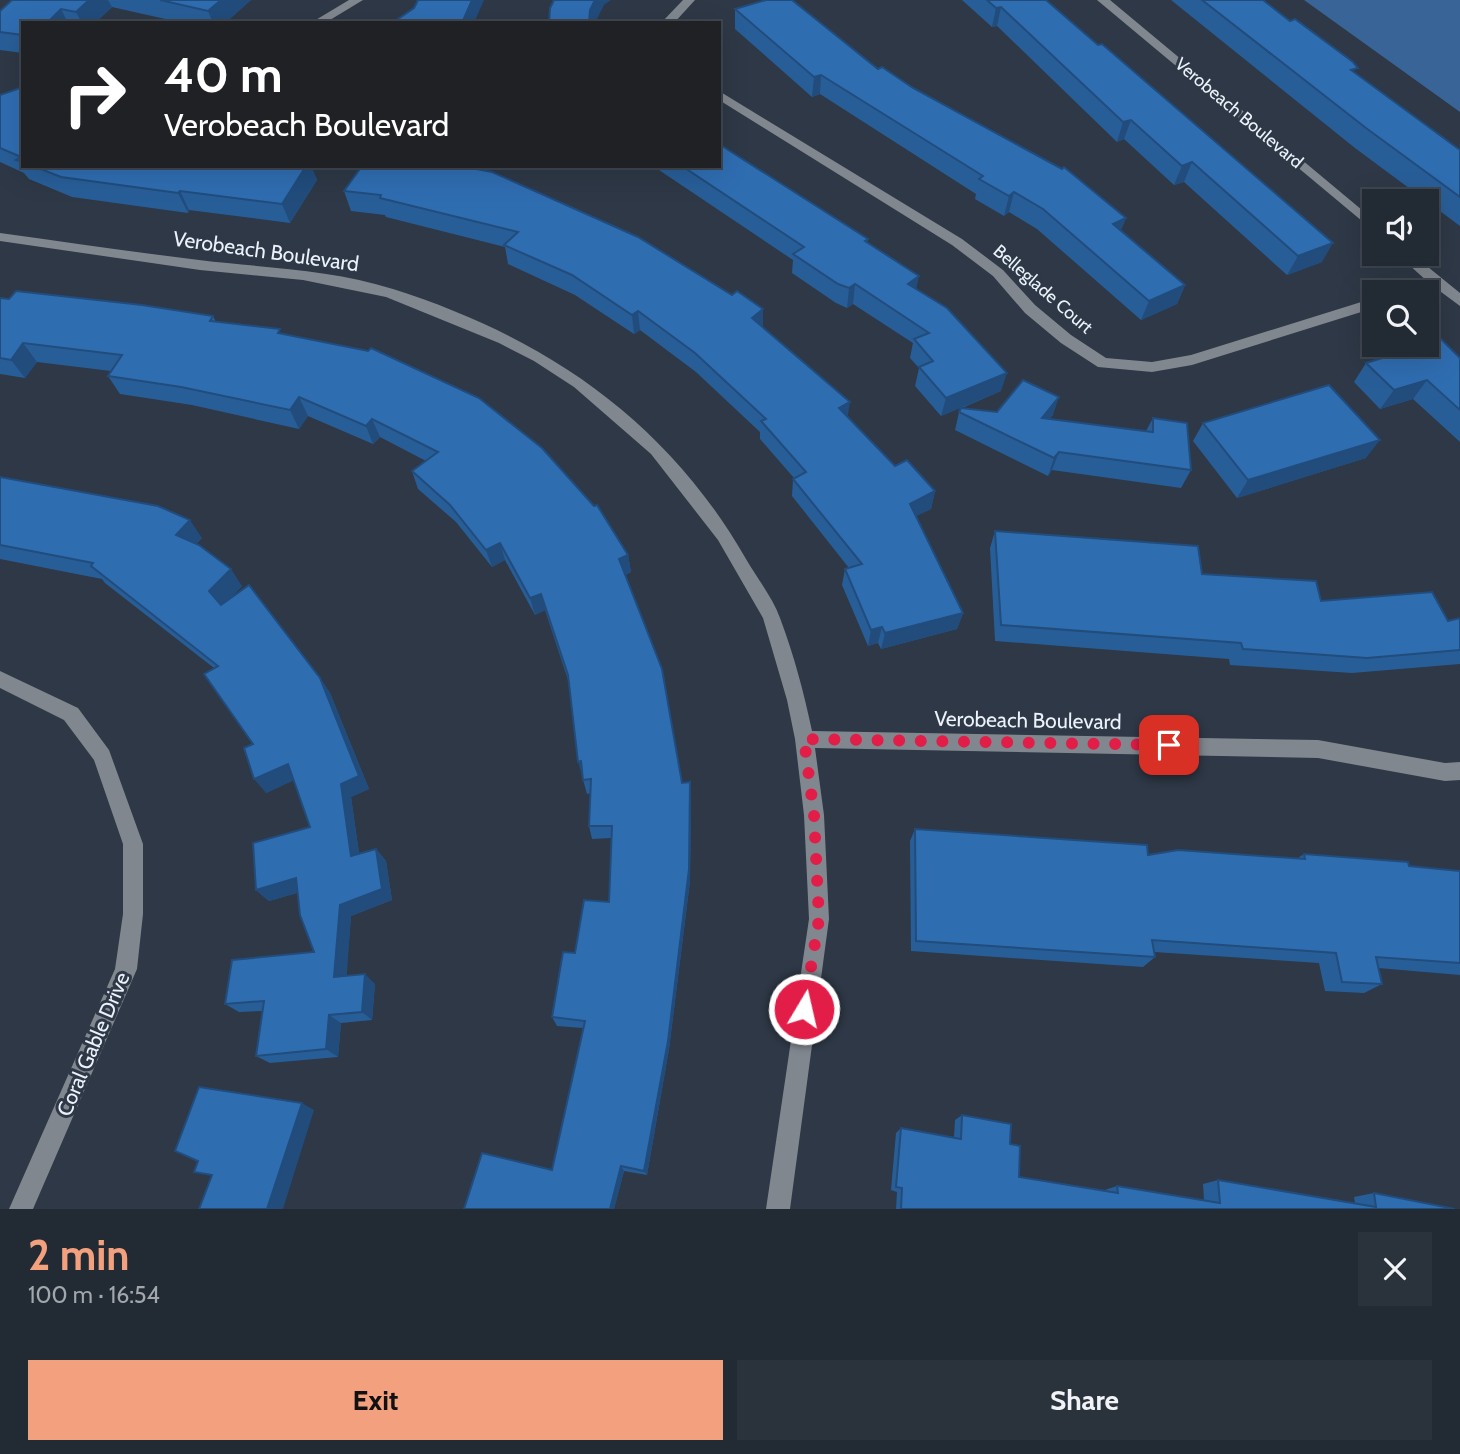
<!DOCTYPE html>
<meta charset="utf-8">
<style>
:root{--surface:#222a34;--page:#2a323c;--text:#f1f3f6;--muted:#a2a7ac;--line:#3f464f;--accent:#f2a07e}
body{margin:0;font-family:Cabin,sans-serif;background:var(--page);color:var(--text);height:100vh;display:flex;flex-direction:column;font-size:26px;white-space:nowrap}
*{box-sizing:border-box;margin:0}
p{font-size:23px;color:var(--muted)}
.icon{flex:none;width:38px;height:38px;fill:none;stroke:currentColor;stroke-width:2;stroke-linecap:round;stroke-linejoin:round}
.map{position:relative;height:1209px;overflow:hidden}
.drawer{display:flex;flex-direction:column;background:var(--surface);flex:1}
.drawer>*{flex:none}
.hud{position:absolute;left:21px;top:21px;width:700px;height:147px;border-radius:0px;box-shadow:0 7px 28px #0002,0 0 0 2px var(--line);background:#202124;color:#fff;overflow:hidden}
.buttons{position:absolute;left:1362px;top:189px;display:grid;gap:14px}
.buttons a{display:grid;place-items:center;width:77px;height:77px;border-radius:0px;background:var(--surface);box-shadow:0 7px 28px #0002,0 0 0 2px var(--line);font-size:35px}
.pin{position:absolute;display:grid;place-items:center;width:60px;height:60px;color:#fff;margin:-30px;border-radius:14px;box-shadow:0 4px 10px #0006}
.me{position:absolute;width:77px;margin:-38px;rotate:9deg;stroke-linejoin:round;filter:drop-shadow(0 0 5px #0008)}
.turn{display:flex;align-items:center;gap:24px;height:147px;padding:0 28px;font-size:32px}
.turn .icon{width:91px;height:91px;stroke-width:2.5}
.turn b{display:block;font-size:49px;line-height:60px}
.round{display:grid;place-items:center;flex:none;width:74px;height:74px;border-radius:0px;background:var(--page)}
.head{display:flex;align-items:center;justify-content:space-between;height:119px;padding:0 28px}
h1{font-size:42px;font-weight:800;line-height:52px;color:var(--accent)}
.button{display:flex;gap:14px;margin-top:auto;padding:14px 28px}
.button a{flex:1;height:80px;border-radius:0px;background:var(--accent);color:#111;font-size:28px;font-weight:800;line-height:80px;text-align:center}
.button a+a{background:var(--page);color:var(--text)}
.map>svg:first-child{display:block}
.green{fill:#396497}
.lines{fill:none;stroke-linecap:round;stroke-linejoin:round}
.minor{fill:#81878e;fill-rule:evenodd}
.wall{fill:#285e98}
.shaded-wall{fill:#214c7c}
.building{fill:#2f6db1;stroke:#214c7c;stroke-width:2}
.route{stroke:#e11d48;stroke-width:12;stroke-dasharray:0 21.6}
.labels{text-anchor:middle;dominant-baseline:central;stroke-width:6;stroke-linejoin:round;paint-order:stroke}
.far-street-label{font-size:18px;fill:#ebf2fb;stroke:#2e3846}
.street-label{font-size:21px;fill:#ebf2fb;stroke:#2e3846}
</style>
<div class="map">
<svg width="1460" height="1209" viewBox="0 0 1460 1209">
<rect width="100%" height="100%" fill="#2e3846"/>
<!-- green -->
<path class="green" d="M1304,0H1460V112Z"/>
<g class="lines">
<!-- minor -->
<g class="minor">
<path d="M349,0H363L325,23L314,21Z"/>
<path d="M683,0H695L674,23H661Z"/>
<path d="M1097,0H1110L1374,220V231Z"/>
<path d="M719,91L962,239L1003,270L1035,305L1071,335L1106,358L1152,362L1191,355L1374,298V308L1192,365L1152,372L1098,367L1061,343L1025,313L993,276L952,245L719,100Z"/>
<path d="M0,233C66,242 133,252 199,260C264,268 331,269 393,289C544,337 666,419 746,559C757,578 773,598 780,618C794,655 804,693 812,731L1318,740L1445,763L1460,762V780L1445,781L1318,758L815,748L824,815L829,919L790,1209H766L809,919L804,815L795,739L787,700L763,618L718,540L651,454L574,387L534,361L499,343L386,297L303,280L200,270L0,241Z"/>
<path d="M1397,254H1412L1460,293V306L1437,289L1402,292L1404,289L1428,282Z"/>
<path d="M0,671L78,708L109,750L143,844V914L137,969L33,1209H9L115,969L123,914V844L94,760L64,720L0,688Z"/>
</g>
</g>
<!-- wall -->
<g class="wall">
<path d="M12,0H251L225,23H183L112,7L95,23H23V53L0,50V11Z"/>
<path d="M962,0H1046L1322,262L1287,275L1184,182L1174,185L1124,139L1117,142L997,26L992,27Z"/>
<path d="M1171,0H1263L1355,73L1460,150V226L1355,148Z"/>
<path d="M735,9L878,69L913,88L1126,218L1121,230L1185,285L1177,304L1141,320L1037,229L1009,212L1004,216L975,199L976,194L820,94L812,97L735,29Z"/>
<path d="M23,87V166H311L317,180L290,223L189,210L188,213L72,197L29,179L24,173L0,162V95Z"/>
<path d="M362,166L763,327L895,466L935,491L931,509L916,516L963,613L957,629L881,649L878,643L868,646L842,585L845,569L849,568L792,496L793,479L794,478L760,439V432L696,372L640,330L634,334L575,295L508,264L505,247L386,217L385,215L351,211L344,191Z"/>
<path d="M653,166H719L868,239L867,243L917,289L1001,391L962,408L997,412L1053,415L1049,419L1146,431L1153,418L1191,470L1181,488L1052,470L1048,476L955,430L960,408L941,416L915,386L919,368L910,358L913,343L853,304L847,308L836,303L792,273L793,260Z"/>
<path d="M0,298L9,299L213,316L216,322L282,334L628,555L631,572L625,575L682,783L690,782L691,796L690,881L669,1049L647,1175L624,1171L614,1209H464L552,1170L583,1028L557,1026L552,1017L575,953L609,902L611,838L592,839L589,826L591,793L587,794L582,776L568,680L545,610L535,615L505,560L492,567L456,522L418,489L412,471L426,461L380,437L373,444L308,416L299,429L192,405L120,394L108,376L111,371L37,362L25,378L0,374Z"/>
<path d="M1404,345L1460,358V442L1413,399L1380,409L1354,382L1366,363L1399,353Z"/>
<path d="M1203,423L1366,458L1237,498L1193,441Z"/>
<path d="M0,477L202,538L196,544L242,586L231,597L320,678L330,693L369,789L351,797L359,853L376,849L386,861L392,900L351,916L346,976L375,984L372,1020L341,1023L338,1057L270,1063L256,1056L262,1011L239,1012L225,1004L314,952L297,893L269,901L256,890L310,827L294,780L266,793L253,744L214,668L105,583L102,579L0,559Z"/>
<path d="M995,531L1202,574L1321,601L1448,621L1460,618V664L1352,673L1230,665L1229,659L995,641L990,548Z"/>
<path d="M915,829L1148,855L1298,858L1304,854L1409,866L1460,871V975L1378,968L1382,984L1364,993L1325,991L1319,963L1154,952L1155,957L1143,967L911,951L910,841Z"/>
<path d="M962,1115L1010,1144L1019,1177L1105,1191V1190L1117,1186L1204,1200L1203,1184L1218,1180L1355,1203L1354,1197L1374,1193L1455,1209H896L897,1192L891,1190L896,1133L901,1128L954,1137L955,1120Z"/>
</g>
<!-- shaded-wall -->
<g class="shaded-wall">
<path d="M89,0H108L112,7L95,23H82L76,12Z"/>
<path d="M221,0H251L225,23H213L208,11Z"/>
<path d="M472,0H484L474,23H462Z"/>
<path d="M595,0H611L604,5L595,23H589L590,10Z"/>
<path d="M1001,7L997,26L992,27L996,8Z"/>
<path d="M61,9L68,23H47Z"/>
<path d="M821,75L820,94L812,97L814,77Z"/>
<path d="M1131,120L1124,139L1117,142L1123,122Z"/>
<path d="M1192,162L1184,182L1174,185L1182,166Z"/>
<path d="M306,166H311L317,180L290,223L282,204Z"/>
<path d="M180,191L189,210L188,213L178,193Z"/>
<path d="M1014,192L1009,212L1004,216L1009,196Z"/>
<path d="M1126,218L1118,237L1113,224Z"/>
<path d="M1333,243L1322,262L1287,275L1298,256Z"/>
<path d="M919,276L915,295L908,284Z"/>
<path d="M855,284L853,304L847,308L849,288Z"/>
<path d="M1185,285L1177,304L1141,320L1149,301Z"/>
<path d="M763,309V329L752,318Z"/>
<path d="M638,311L640,330L634,334L632,315Z"/>
<path d="M23,343L37,362L25,378L11,360Z"/>
<path d="M1007,373L1001,391L941,416L946,398Z"/>
<path d="M1427,380L1413,399L1380,409L1394,390Z"/>
<path d="M299,397L308,416L299,429L290,410Z"/>
<path d="M1059,397L1053,415L1036,436L1042,418Z"/>
<path d="M850,402L847,421L839,408Z"/>
<path d="M372,419L380,437L373,444L366,426Z"/>
<path d="M1380,440L1366,458L1237,498L1248,480Z"/>
<path d="M1059,452L1052,470L1048,476L1054,458Z"/>
<path d="M935,491L931,509L906,521L910,504Z"/>
<path d="M190,520L202,538L188,552L176,535Z"/>
<path d="M500,543L505,560L492,567L486,550Z"/>
<path d="M628,555L631,572L621,576L619,559Z"/>
<path d="M231,569L242,586L221,608L209,591Z"/>
<path d="M541,594L545,610L535,615L530,598Z"/>
<path d="M963,613L957,629L881,649L885,633Z"/>
<path d="M882,627L878,643L868,646L871,630Z"/>
<path d="M320,678L330,693L369,789L351,797L361,868L351,856Z"/>
<path d="M581,761L584,775L582,776L578,762Z"/>
<path d="M288,764L299,778L266,793L254,779Z"/>
<path d="M690,782L691,796L690,881L669,1049L647,1175L644,1171Z"/>
<path d="M376,849L386,861L392,900L351,916L346,987L334,977L340,905Z"/>
<path d="M296,878L307,890L269,901L256,890Z"/>
<path d="M365,974L375,984L372,1020L362,1012Z"/>
<path d="M329,1015L341,1023L338,1057L326,1049Z"/>
<path d="M302,1103L314,1110L283,1209H267Z"/>
<path d="M621,1166L624,1171L614,1209H610Z"/>
</g>
<!-- building -->
<g class="building">
<path d="M12,0H89L76,12L61,9L47,23H23V35L0,32V11Z"/>
<path d="M160,0H221L208,11Z"/>
<path d="M418,0H472L462,23H392L414,8Z"/>
<path d="M554,0H595L590,10L589,23H549L550,8Z"/>
<path d="M766,0H792L878,69L882,67L913,88L1062,169L1064,167L1126,218L1113,224L1185,285L1149,301L1043,209L1014,192L1009,196L979,179L983,176L821,75L814,77L735,9Z"/>
<path d="M987,0H1046L1098,45L1102,44L1333,243L1298,256L1192,162L1182,166L1131,120L1123,122L1001,7L996,8Z"/>
<path d="M1202,0H1263L1290,21L1295,19L1353,62L1358,68L1351,70L1460,150V197L1366,128Z"/>
<path d="M23,87V162L16,160L21,157L0,148V95Z"/>
<path d="M719,144L868,239L865,241L919,276L908,284L947,308L1007,373L946,398L919,367L933,361L914,339L929,333L855,284L849,288L838,284L793,254L804,247L682,166H719Z"/>
<path d="M33,166H306L282,204L180,191L178,193L61,177Z"/>
<path d="M362,166H461L492,172L638,237L732,295L737,291L763,309L752,318L850,402L839,408L895,466L907,460L935,491L910,504L963,613L885,633L882,627L871,630L845,569L862,564L793,479L806,472L761,421L766,419L695,353L638,311L632,315L572,275L504,245L518,232L380,198L381,195L344,191Z"/>
<path d="M16,291L142,305L213,316L210,321L280,329L278,333L368,351L371,348L479,398L542,448L594,506L597,505L628,555L619,559L662,669L682,783L690,782L689,869L668,1041L644,1171L621,1166L610,1209H464L482,1153L552,1170L585,1021L552,1017L563,952L575,953L584,900L609,902L612,826H589L591,779L583,780L581,761L578,762L568,675L541,594L530,598L500,543L486,550L450,505L412,471L438,452L372,419L366,426L299,397L290,410L181,387L108,376L122,355L23,343L11,360L0,358V298L9,299Z"/>
<path d="M1437,335L1460,358V410L1427,380L1394,390L1366,363L1408,350L1404,345H1426V338Z"/>
<path d="M1023,380L1059,397L1042,418L1153,432V418L1187,423L1191,470L1059,452L1054,458L959,412L961,408L997,412Z"/>
<path d="M1329,385L1380,440L1248,480L1203,423Z"/>
<path d="M0,477L158,506L190,520L176,535L199,545L231,569L209,591L221,605L249,585L320,678L359,776L341,784L351,856L376,849L382,889L340,905L334,977L365,974L362,1012L329,1015L326,1049L256,1056L264,1001L225,1004L232,960L314,952L300,915L296,878L256,890L253,843L310,827L288,764L254,779L244,748L253,744L204,674L218,666L91,566L93,563L0,545Z"/>
<path d="M995,531L1198,546L1202,574L1316,581L1321,601L1432,592L1448,621L1460,618V650L1367,658L1243,649L1241,643L1001,625Z"/>
<path d="M915,829L1147,845L1148,855L1178,850L1305,859L1304,854L1408,862L1409,866L1460,871V963L1376,957L1382,984L1342,982L1336,953L1152,940L1155,957L916,941Z"/>
<path d="M199,1087L302,1103L267,1209H199L212,1175L194,1172L198,1161L175,1151Z"/>
<path d="M962,1115L1011,1124L1010,1144L1020,1146L1019,1177L1118,1193L1117,1186L1220,1203L1218,1180L1376,1207L1374,1193L1455,1209H901L902,1188L896,1187L901,1128L961,1139Z"/>
</g>
<g class="lines">
<!-- route -->
<path class="route" d="M804,1009L819,919L814,815L804,739L1169,745"/>
</g>
<g class="labels">
<!-- far-street labels -->
<g class="far-street-label">
<text transform="translate(1239 113) rotate(40)">Verobeach Boulevard</text>
<text transform="translate(1043 289) rotate(41)">Belleglade Court</text>
</g>
<!-- street labels -->
<g class="street-label">
<text transform="translate(266 251) rotate(8)">Verobeach Boulevard</text>
<text transform="translate(1028 720) rotate(1)">Verobeach Boulevard</text>
<text transform="translate(93 1044) rotate(-67)">Coral Gable Drive</text>
</g>
</g>
</svg>
<div class="buttons">
<a><svg class="icon" aria-label="sound" viewBox="0 0 24 24"><path d="M4 9h4l5-4v14l-5-4H4zM17 9q2 3 0 6"/></svg></a>
<a><svg class="icon" aria-label="search" viewBox="0 0 24 24"><circle cx="10" cy="10" r="6"/><path d="M15 15l6 6"/></svg></a>
</div>
<div class="pin" style="left:1169px;top:745px;background:#d93025"><svg class="icon" aria-label="arrive" viewBox="0 0 24 24"><path d="M6 21V4h12l-3 4 3 4H6"/></svg></div>
<svg class="me" style="left:804px;top:1009px" viewBox="-20 -20 40 40"><circle r="17" fill="#e11d48" stroke="#fff" stroke-width="3"/><path d="M0-11L8 9 0 5-8 9z" fill="#fff"/></svg>
<div class="hud">
<div class="turn"><svg class="icon" aria-label="right" viewBox="0 0 24 24"><path d="M7 20v-9h11M14 6l5 5-5 5"/></svg><div><b>40 m</b>Verobeach Boulevard</div></div>
</div>
</div>
<section class="drawer">
<div class="head"><div><h1>2 min</h1><p>100 m · 16:54</p></div><a class="round"><svg class="icon" aria-label="close" viewBox="0 0 24 24"><path d="M6 6l12 12M18 6L6 18"/></svg></a></div>
<div class="button"><a>Exit</a><a>Share</a></div>
</section>
